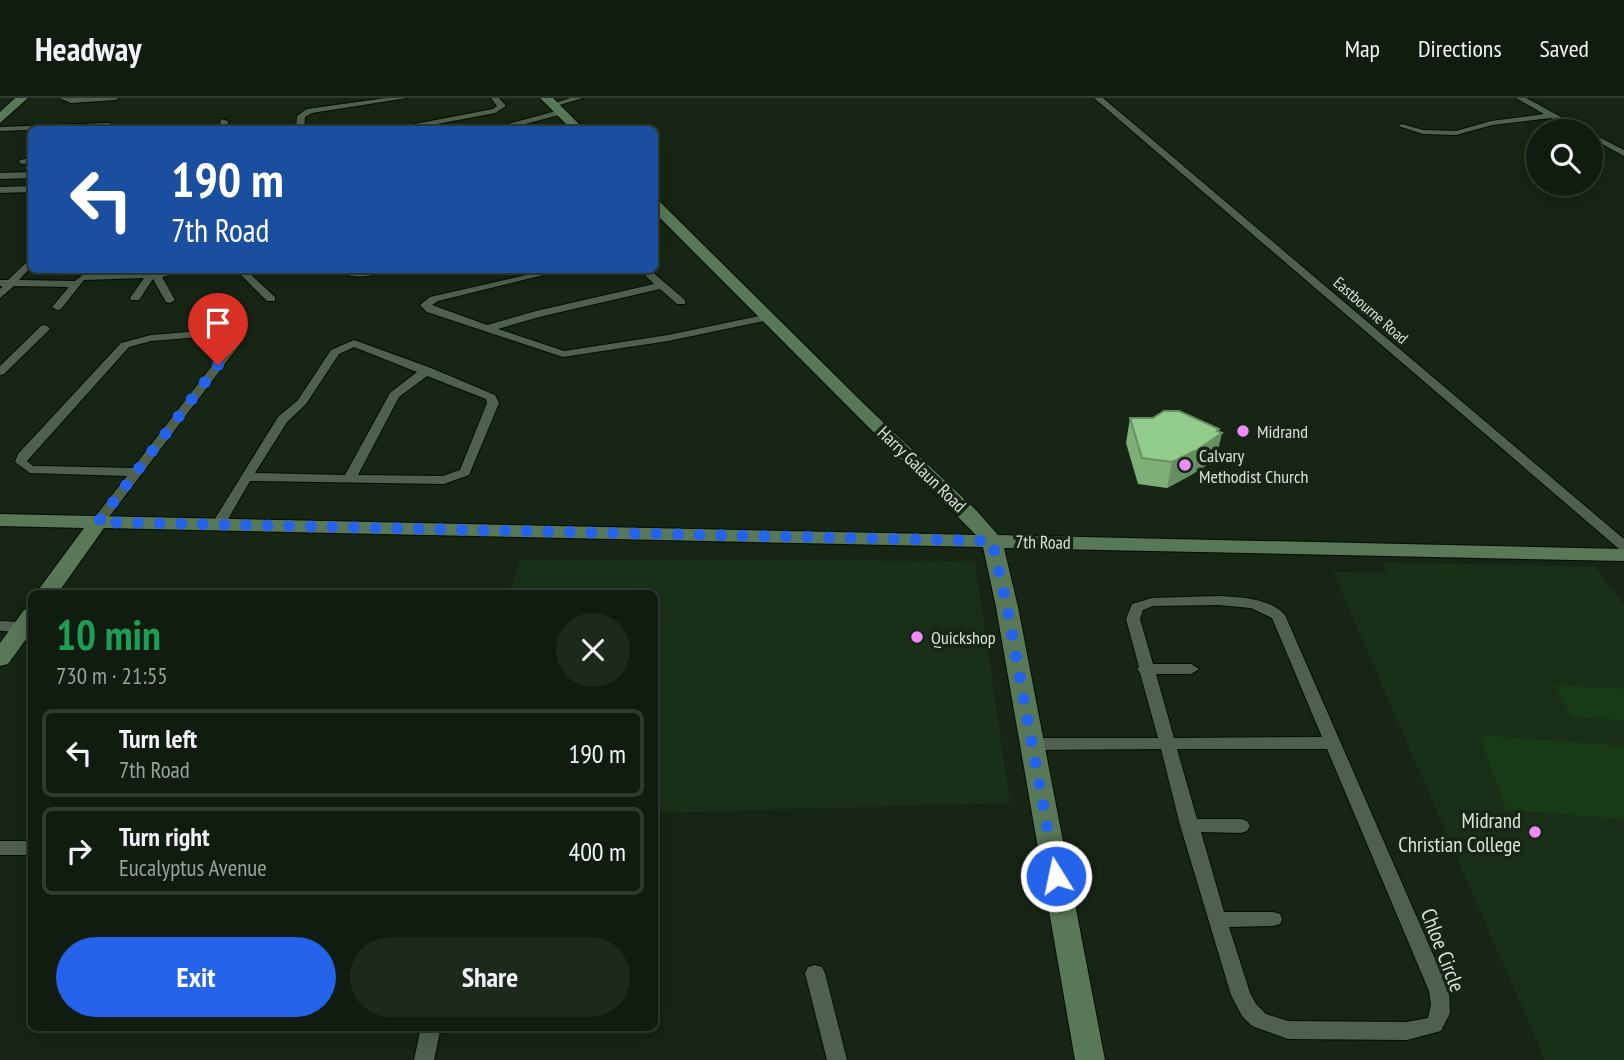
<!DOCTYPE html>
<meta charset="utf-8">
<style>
:root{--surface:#101c0f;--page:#1e291d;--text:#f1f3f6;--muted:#9ca19e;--line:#303a2f;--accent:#2563eb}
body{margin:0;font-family:"PT Sans Narrow",sans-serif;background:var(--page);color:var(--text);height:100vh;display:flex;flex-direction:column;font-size:26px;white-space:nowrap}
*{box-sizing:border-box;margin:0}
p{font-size:23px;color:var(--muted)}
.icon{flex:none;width:38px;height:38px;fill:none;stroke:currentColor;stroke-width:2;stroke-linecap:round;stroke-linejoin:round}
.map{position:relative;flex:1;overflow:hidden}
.drawer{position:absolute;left:28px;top:492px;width:630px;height:441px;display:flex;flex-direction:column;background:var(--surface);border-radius:10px;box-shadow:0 4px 18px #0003,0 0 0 2px var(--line)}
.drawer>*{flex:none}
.guide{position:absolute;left:28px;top:28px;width:630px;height:147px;border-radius:10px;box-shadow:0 4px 18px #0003,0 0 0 2px var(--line);background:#1a4fa0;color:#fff;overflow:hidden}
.tools{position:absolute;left:1526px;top:21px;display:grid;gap:14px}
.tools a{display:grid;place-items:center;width:77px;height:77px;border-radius:50%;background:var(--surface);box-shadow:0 4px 18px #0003,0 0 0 2px var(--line);font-size:35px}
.pin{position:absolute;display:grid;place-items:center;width:60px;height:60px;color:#fff;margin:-72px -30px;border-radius:50% 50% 50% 0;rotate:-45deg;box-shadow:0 0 7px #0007}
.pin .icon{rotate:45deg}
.me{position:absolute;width:77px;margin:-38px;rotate:350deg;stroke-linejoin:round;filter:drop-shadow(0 0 5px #0008)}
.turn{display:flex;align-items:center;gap:24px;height:147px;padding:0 28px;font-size:32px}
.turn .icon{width:91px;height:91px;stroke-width:2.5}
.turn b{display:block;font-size:49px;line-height:60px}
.round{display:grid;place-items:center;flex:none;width:74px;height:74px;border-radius:37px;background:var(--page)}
.overview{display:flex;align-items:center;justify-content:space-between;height:119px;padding:0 28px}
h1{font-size:42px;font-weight:800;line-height:52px;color:#1e9e55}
.action{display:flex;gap:14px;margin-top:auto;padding:14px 28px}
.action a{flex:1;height:80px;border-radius:42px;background:var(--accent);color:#fff;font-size:28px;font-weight:800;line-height:80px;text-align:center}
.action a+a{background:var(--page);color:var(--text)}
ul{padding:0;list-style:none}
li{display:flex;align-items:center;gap:21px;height:88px;margin:0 14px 10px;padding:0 14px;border:4px solid var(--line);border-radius:10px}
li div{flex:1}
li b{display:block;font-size:26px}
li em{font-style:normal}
header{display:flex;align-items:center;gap:42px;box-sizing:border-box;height:98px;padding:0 35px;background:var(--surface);border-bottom:2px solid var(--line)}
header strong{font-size:33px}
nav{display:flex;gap:38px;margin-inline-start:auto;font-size:24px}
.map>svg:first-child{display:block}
.built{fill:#1a2f18}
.green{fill:#193a17}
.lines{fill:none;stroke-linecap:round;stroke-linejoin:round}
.street-casing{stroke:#020e02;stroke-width:2}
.secondary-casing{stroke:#020e02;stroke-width:2}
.street{fill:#4f614e;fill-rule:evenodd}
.secondary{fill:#597857;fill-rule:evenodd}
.wall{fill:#7eaf79}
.shaded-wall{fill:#668f63}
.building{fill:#92cc8d;stroke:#668f63;stroke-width:2}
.route{stroke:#2563eb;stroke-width:12;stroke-dasharray:0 21.6}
.poi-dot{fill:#ed8cfa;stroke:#162514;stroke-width:2.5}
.labels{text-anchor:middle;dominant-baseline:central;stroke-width:7;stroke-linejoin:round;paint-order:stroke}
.far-street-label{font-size:16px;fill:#d9e3d8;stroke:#162514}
.poi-label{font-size:18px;fill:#d9e3d8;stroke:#162514;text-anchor:start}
.street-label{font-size:18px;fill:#d9e3d8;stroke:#162514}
.near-poi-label{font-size:21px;fill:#d9e3d8;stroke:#162514;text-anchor:end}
.near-street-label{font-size:21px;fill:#d9e3d8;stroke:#162514}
</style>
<header>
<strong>Headway</strong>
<nav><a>Map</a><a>Directions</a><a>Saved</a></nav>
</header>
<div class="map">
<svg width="1624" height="962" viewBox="0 0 1624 962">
<rect width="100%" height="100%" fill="#162514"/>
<!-- built -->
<g class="built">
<path d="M520,462L975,463L1010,705L655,715L654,495H509Z"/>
<path d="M1382,464L1595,469L1624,507V962H1545L1333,474L1386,475Z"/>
</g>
<!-- green -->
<g class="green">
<path d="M1555,587L1624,591V622L1571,619Z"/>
<path d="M1479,637L1624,648V721L1507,712Z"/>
</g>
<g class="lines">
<defs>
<g id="street">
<path d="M59,0H119L115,2L71,5Z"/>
<path d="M386,0H407L312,15L305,19L304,32H296L297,18L307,11Z"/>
<path d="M491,0H499L506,8L495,15L405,32H384L493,11L497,8Z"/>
<path d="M570,0H583L553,9L549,7Z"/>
<path d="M1094,0H1103L1624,441V452L1619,451Z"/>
<path d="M1516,0H1526L1587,33H1577L1551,20L1492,27L1456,37L1423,36L1398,28L1402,26L1423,32L1456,33L1491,23L1544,16Z"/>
<path d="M560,12L564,14L563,16L502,32H486Z"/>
<path d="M221,21L228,23L227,32H219Z"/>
<path d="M107,25H110V29L0,33V29Z"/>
<path d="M1591,35L1624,52V58L1591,40Z"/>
<path d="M32,59V65L22,66L18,63Z"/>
<path d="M32,74V80L0,81V75Z"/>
<path d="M32,88V94L0,95V89Z"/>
<path d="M32,159V168L19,182L75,183L84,176L149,173L150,172H188L162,179L175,202L170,205L166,204L153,181L139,202H131L130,200L144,180L84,182L61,211L57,212L52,209L69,189L14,188L0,200V191L3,188H0V182H8Z"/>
<path d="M236,172H246L275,199V203H267Z"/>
<path d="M336,172H386C372,180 349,181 336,172Z"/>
<path d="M548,172H564L438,203L432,207L487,227L536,213L654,186L640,172H650L685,202V206H677L660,191L539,219L498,231L564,253L668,237L769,216L774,219L769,222L668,243L563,259L427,214L420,207L430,199Z"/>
<path d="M45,227L50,230L49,232L4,276L0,277V268L41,228Z"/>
<path d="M213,232L236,237L240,246L103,427L98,428L91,424L127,378L30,375L15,364L18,356L121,245L151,237ZM213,238L228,241L229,246L133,370L40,368H33L27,363L129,249L151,243Z"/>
<path d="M354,242L431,270L495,297L499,305L469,377L444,386L250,383L223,430H213L211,427L278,319L298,302L331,252ZM354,249L417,274L390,295L345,377L255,375L287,324L306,306L339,256ZM427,278L486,301L487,305L460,372L443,378L358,377L399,299Z"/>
<path d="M1218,498C1240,499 1270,500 1285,517L1449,893L1450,915L1441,933L1407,942L1288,941L1252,928L1242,918L1231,897L1180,727L1161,651L1032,652L1026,650L1024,646L1026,642L1032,640H1158L1140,575L1137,571L1139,569L1126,521L1132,506L1152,500ZM1218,507L1251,510L1272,520L1322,639L1174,640L1156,576H1191L1199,571L1191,566H1153L1140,521L1143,512L1153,508ZM1177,651H1327L1429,893L1431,907L1428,920L1407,924L1288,923L1266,916L1256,906L1250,895L1229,829L1273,828L1280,826L1282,821L1280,816L1273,814H1224L1201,734L1241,735L1247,733L1250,728L1247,723L1241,721H1197Z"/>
<path d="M0,523L23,524L30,529L23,534L0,533Z"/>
<rect x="0" y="743" width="32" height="14"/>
<path d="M815,867L822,869L825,875L847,962H827L805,875L808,869Z"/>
<path d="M421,929H441L434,962H414Z"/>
</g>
<g id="secondary">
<path d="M15,0H28L0,25V14Z"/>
<path d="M540,0H553L585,32H572Z"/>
<path d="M654,102L659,103L865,307L977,413L998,437L1624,451V463L1004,450L1018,509L1105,962H1075L996,509L983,449L104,430L58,495H36L84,430L0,428V416L976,437L654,114Z"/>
<path d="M32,510V533L8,566L0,568V545L24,512Z"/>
</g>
</defs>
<!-- street casing -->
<use href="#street" class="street-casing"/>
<!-- secondary casing -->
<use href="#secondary" class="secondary-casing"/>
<!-- street -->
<use href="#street" class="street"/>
<!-- secondary -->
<use href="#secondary" class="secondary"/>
</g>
<!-- wall -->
<path class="wall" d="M1130,320L1219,331L1216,361L1191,377L1167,390L1138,386L1126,345Z"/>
<!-- shaded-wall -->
<path class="shaded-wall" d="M1219,331L1218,338L1222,335L1216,361L1191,377L1167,390L1172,364Z"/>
<!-- building -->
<path class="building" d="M1164,313H1179L1219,331L1217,333L1222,335L1197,352L1172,364L1142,360L1130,320H1153Z"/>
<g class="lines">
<!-- route -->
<path class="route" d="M218,267L98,424L992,443L1007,509L1056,778"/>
</g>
<!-- markers -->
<g class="poi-dot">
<circle cx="1243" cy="333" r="7"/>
<circle cx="1185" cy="367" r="7"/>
<circle cx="917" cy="539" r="7"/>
<circle cx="1535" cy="734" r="7"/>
</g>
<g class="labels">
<!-- far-street labels -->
<g class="far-street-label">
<text transform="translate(1371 212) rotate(41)">Eastbourne Road</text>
</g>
<!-- poi labels -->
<g class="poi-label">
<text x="1257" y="333">Midrand</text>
<text x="1199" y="357">Calvary<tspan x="1199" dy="21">Methodist Church</tspan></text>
<text x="931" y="539">Quickshop</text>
</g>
<!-- street labels -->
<g class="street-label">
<text transform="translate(922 371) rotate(44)">Harry Galaun Road</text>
<text transform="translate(1043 444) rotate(1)">7th Road</text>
</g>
<!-- near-poi labels -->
<g class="near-poi-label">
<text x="1521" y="722">Midrand<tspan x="1521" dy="24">Christian College</tspan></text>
</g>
<!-- near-street labels -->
<g class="near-street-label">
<text transform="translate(1443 852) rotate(69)">Chloe Circle</text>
</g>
</g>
</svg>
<div class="tools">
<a><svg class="icon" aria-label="search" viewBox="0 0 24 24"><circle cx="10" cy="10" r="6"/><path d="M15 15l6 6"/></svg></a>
</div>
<div class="pin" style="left:218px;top:267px;background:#d93025"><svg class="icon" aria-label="arrive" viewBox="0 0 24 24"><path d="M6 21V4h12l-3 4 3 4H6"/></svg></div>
<svg class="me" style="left:1056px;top:778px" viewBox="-20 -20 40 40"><circle r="17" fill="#2563eb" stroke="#fff" stroke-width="3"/><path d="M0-11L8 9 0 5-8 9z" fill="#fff"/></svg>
<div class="guide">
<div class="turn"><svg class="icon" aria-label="left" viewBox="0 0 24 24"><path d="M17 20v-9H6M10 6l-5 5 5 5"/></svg><div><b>190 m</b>7th Road</div></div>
</div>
<section class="drawer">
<div class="overview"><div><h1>10 min</h1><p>730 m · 21:55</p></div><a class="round"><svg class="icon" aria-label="close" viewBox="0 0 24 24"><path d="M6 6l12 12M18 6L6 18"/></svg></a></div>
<ul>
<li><svg class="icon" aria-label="left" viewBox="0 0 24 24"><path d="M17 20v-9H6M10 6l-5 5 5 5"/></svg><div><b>Turn left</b><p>7th Road</p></div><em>190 m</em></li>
<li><svg class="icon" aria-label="right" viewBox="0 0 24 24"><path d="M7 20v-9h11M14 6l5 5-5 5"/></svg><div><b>Turn right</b><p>Eucalyptus Avenue</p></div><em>400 m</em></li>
</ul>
<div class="action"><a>Exit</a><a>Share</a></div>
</section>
</div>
